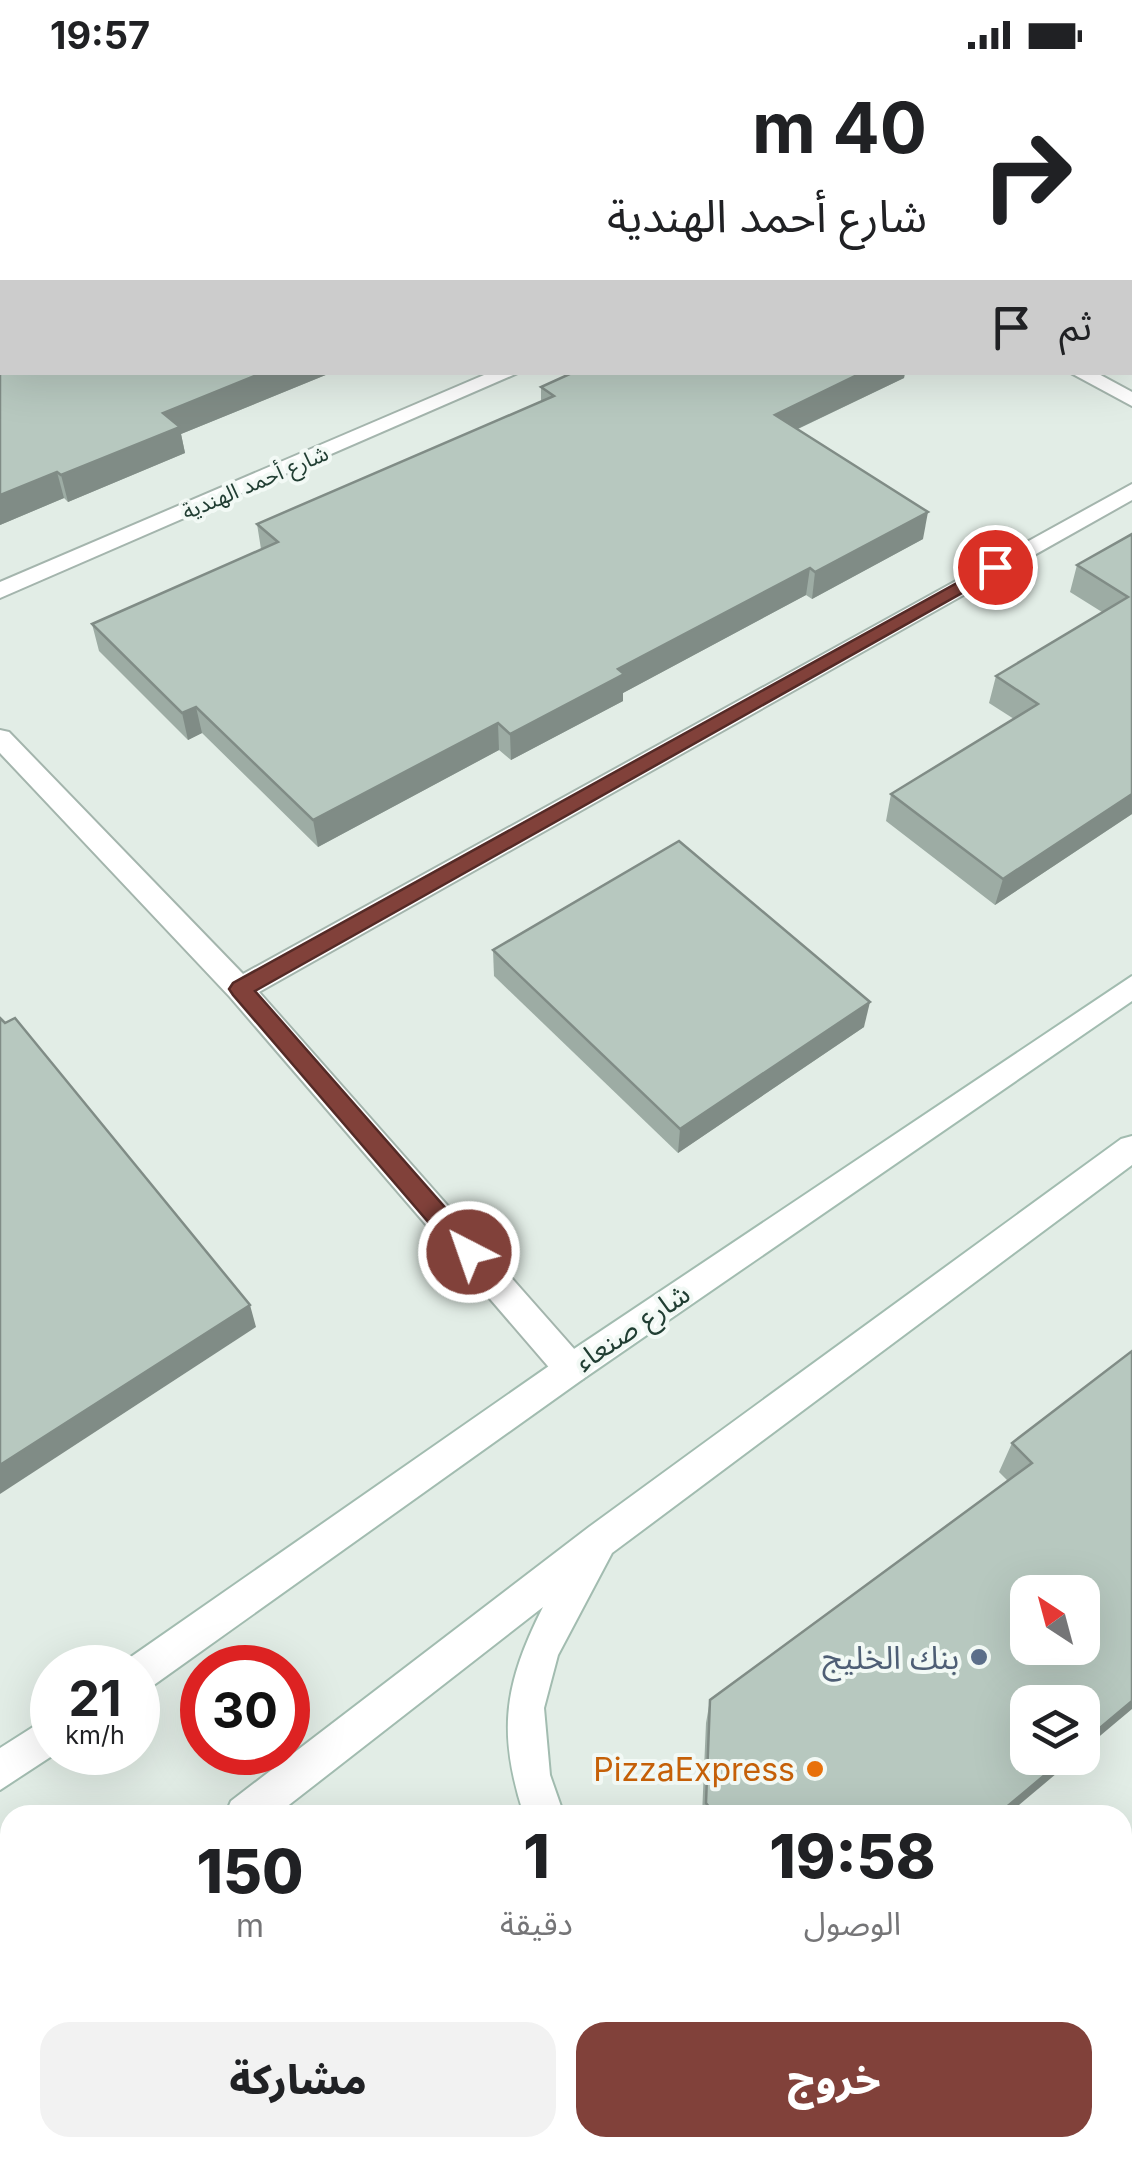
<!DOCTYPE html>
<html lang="ar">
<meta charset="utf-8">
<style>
:root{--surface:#fff;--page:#f2f2f2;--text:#202124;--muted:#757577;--accent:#81413a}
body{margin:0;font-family:Inter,"Noto Sans Arabic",sans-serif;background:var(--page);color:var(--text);direction:rtl;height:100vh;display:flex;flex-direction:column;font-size:38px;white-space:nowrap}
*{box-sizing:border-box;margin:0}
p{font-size:32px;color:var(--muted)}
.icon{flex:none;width:55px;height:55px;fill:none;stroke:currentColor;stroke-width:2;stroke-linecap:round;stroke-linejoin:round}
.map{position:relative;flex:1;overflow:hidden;direction:ltr}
.panel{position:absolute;left:0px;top:1735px;width:1132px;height:352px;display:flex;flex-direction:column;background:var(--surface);border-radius:30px 30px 0 0;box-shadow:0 10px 40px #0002;direction:rtl}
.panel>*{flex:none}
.guide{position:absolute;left:0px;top:0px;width:1132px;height:305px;box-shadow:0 10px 40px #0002;direction:rtl;background:#fff;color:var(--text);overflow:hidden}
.needle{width:65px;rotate:324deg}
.fabs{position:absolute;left:1010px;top:1505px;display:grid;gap:20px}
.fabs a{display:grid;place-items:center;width:90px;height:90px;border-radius:20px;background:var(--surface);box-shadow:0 10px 40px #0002;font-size:50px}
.speed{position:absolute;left:30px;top:1575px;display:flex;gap:20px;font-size:50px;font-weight:700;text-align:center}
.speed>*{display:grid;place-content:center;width:130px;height:130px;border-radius:50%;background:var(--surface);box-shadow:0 10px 40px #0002;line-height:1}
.speed small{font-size:25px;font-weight:400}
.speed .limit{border:15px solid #d22;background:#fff;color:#111}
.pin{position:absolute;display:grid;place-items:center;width:85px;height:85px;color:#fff;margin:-42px;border:5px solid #fff;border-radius:50%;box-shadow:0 2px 10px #0007}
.me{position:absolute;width:110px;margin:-55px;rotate:319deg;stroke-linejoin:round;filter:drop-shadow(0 0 8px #0008)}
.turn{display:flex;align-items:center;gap:35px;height:210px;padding:0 40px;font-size:45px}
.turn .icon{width:130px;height:130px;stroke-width:2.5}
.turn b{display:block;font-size:70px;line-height:85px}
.then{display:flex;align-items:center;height:95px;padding:0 40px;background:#0003;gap:20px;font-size:38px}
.eta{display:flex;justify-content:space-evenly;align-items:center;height:170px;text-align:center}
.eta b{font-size:60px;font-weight:800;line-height:70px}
.button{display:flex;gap:20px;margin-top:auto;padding:20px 40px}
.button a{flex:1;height:115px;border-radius:30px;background:var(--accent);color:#fff;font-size:40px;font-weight:800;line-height:115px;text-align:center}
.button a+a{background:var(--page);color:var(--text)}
.status{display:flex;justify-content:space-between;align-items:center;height:70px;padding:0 50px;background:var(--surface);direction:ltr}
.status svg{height:28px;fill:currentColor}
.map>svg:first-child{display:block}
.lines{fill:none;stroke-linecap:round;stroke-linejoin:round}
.lane-casing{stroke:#a4b5ad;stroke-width:3}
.street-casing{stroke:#a4b5ad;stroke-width:4}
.secondary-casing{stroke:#a2bcb0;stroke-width:4}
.lane{fill:#fff;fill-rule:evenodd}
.street{fill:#fff;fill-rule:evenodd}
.secondary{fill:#fff;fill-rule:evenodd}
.wall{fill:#9daca4}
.shaded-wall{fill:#808c86}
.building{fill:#b7c8bf;stroke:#808c86;stroke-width:2.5;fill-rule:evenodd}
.route{fill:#81413a;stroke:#542a26;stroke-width:2.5}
.service-dot{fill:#5c6f8a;stroke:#f2f9f5;stroke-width:4}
.food-dot{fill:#e8710a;stroke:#f2f9f5;stroke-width:4}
.labels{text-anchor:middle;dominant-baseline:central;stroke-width:8;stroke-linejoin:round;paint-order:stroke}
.far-street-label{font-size:22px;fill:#213e33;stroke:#f2f9f5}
.street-label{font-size:28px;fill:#213e33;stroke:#f2f9f5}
.near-service-label{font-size:32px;fill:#4e5e75;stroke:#f2f9f5;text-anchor:end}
.near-food-label{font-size:32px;fill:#c56008;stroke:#f2f9f5;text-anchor:end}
</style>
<div class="status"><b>19:57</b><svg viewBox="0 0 49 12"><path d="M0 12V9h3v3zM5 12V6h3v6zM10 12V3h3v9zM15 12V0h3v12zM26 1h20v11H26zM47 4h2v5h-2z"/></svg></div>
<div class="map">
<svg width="1132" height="2087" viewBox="0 0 1132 2087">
<rect width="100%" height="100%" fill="#e2ede6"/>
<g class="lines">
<defs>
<g id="lane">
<path d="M68,0H86L88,2H70Z"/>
<path d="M972,0H993L995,2H974Z"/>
<path d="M1130,61L1132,62V72L1130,71Z"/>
</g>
<g id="street">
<path d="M2,194V206L0,207V195Z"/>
<path d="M491,302H520L0,528V512Z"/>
<path d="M1069,302H1095L1132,322V336Z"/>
<path d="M1132,414V430L259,922L583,1289L588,1299L583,1309L571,1314L559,1309L230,927L0,683V660L9,662L243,904Z"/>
</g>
<g id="secondary">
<path d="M1132,906V931L583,1309L151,1617L138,1622V1598H122L125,1591L559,1289Z"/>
<path d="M1132,1066V1095L612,1483L558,1585L544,1638L550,1705L564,1745H524C497,1662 504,1615 543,1537L276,1745H225L231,1731L589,1457L1121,1069Z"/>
<path d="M52,1645V1682H58L0,1720V1678Z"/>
<path d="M10,1905V1951L0,1955V1909Z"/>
<path d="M469,2078H538L541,2087H473Z"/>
<path d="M728,2078H775L779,2087H732Z"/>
</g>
</defs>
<!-- lane casing -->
<use href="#lane" class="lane-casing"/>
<!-- street casing -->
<use href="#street" class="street-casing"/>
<!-- secondary casing -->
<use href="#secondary" class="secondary-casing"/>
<!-- lane -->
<use href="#lane" class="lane"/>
<!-- street -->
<use href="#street" class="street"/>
<!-- secondary -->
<use href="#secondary" class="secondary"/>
</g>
<!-- wall -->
<g class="wall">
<path d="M0,0L2,2V122L0,120Z"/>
<path d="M1130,145L1132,146V275L1130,274Z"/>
<path d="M0,283L2,302H333L181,364L185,383L68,432L64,428L0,455Z"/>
<path d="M574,302H905L904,308L798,359L923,469L812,529L806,525L623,623V631L511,690L499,680L318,777L202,663L188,670L99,581L92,554L261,479L257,454L541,331V317Z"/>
<path d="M1132,464V744L995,835L886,751L891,724L1014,649L989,633L996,606L1102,542L1070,522L1077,495Z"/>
<path d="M493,880L864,957L678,1083L494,906Z"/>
<path d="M1132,1281L1007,1745H702L706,1653L710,1630L1008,1411L999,1402L1012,1373Z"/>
</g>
<!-- shaded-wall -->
<g class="shaded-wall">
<path d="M264,302H333L181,364L185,383L68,432L61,405L163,343Z"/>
<path d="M863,302H905L904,308L772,371L775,345Z"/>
<path d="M57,402L64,428L0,455V425Z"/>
<path d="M928,442L923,469L812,529L815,502Z"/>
<path d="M810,498L806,525L623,623V631L511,690L510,664L618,599Z"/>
<path d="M196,637L202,663L188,670L182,643Z"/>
<path d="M498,653L499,680L318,777L313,750Z"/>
<path d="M1132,724V744L995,835L1003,809Z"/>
<path d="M870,932L864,957L678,1083L680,1059Z"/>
<path d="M250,1235L256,1257L0,1424V1395Z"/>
<path d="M1132,1631V1639L1082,1681V1673Z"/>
<path d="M1065,1688H1075L1007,1745H997Z"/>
</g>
<!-- building -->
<g class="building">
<path d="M0,0H50L53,2H2V101L0,99Z"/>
<path d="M1130,145L1132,146V245L1130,244Z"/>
<path d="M2,282V302H264L163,343L180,357L61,405L57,402L0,425V283Z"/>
<path d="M574,302H863L775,345L928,442L815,502L810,498L618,599L624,604L510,664L498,653L313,750L196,637L182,643L92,554L278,472L257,454L554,326L541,317Z"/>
<path d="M1132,464V724L1003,809L891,724L1038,634L996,606L1128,527L1077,495Z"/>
<path d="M679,771L870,932L680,1059L493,880Z"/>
<path d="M0,948L5,953L15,948L250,1235L0,1395Z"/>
<path d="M1132,1281V1631L1082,1673V1632H1028V1688H1065L997,1745H715L706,1733L710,1630L1032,1393L1012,1373ZM1028,1522H1082V1578H1028Z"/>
</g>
<!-- route -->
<path class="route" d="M995,492L1003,497L1001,501L255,921L478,1175L481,1182L478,1189H460L233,925L229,919L233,913Z"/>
<!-- markers -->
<circle class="service-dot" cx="979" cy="1587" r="10"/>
<circle class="food-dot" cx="815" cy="1699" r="10"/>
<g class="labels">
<!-- far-street labels -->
<g class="far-street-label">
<text transform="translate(255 412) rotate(-23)">شارع أحمد الهندية</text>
</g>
<!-- street labels -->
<g class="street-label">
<text transform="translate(632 1257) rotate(-34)">شارع صنعاء</text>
</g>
<!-- near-service labels -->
<g class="near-service-label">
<text x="959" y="1587">بنك الخليج</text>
</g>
<!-- near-food labels -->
<g class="near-food-label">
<text x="795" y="1699">PizzaExpress</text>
</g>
</g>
</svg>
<div class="fabs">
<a><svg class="needle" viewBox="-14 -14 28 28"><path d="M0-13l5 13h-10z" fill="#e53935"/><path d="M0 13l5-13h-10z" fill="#757577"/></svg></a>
<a><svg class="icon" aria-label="layers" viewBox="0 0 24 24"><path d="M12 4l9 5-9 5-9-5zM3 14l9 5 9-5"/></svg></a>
</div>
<div class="speed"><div>21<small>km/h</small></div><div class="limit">30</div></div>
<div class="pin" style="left:995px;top:497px;background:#d93025"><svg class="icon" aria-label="arrive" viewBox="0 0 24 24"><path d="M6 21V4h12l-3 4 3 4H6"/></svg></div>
<svg class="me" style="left:469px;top:1182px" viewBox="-20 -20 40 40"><circle r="17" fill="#81413a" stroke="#fff" stroke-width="3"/><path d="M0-11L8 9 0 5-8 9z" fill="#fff"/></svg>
<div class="guide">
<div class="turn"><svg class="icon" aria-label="right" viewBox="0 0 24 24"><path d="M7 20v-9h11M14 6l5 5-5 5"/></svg><div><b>40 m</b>شارع أحمد الهندية</div></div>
<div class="then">ثم<svg class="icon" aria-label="arrive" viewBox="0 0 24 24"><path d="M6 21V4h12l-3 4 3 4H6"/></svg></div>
</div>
<section class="panel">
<div class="eta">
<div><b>19:58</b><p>الوصول</p></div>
<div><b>1</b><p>دقيقة</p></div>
<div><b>150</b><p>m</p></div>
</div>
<div class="button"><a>خروج</a><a>مشاركة</a></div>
</section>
</div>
